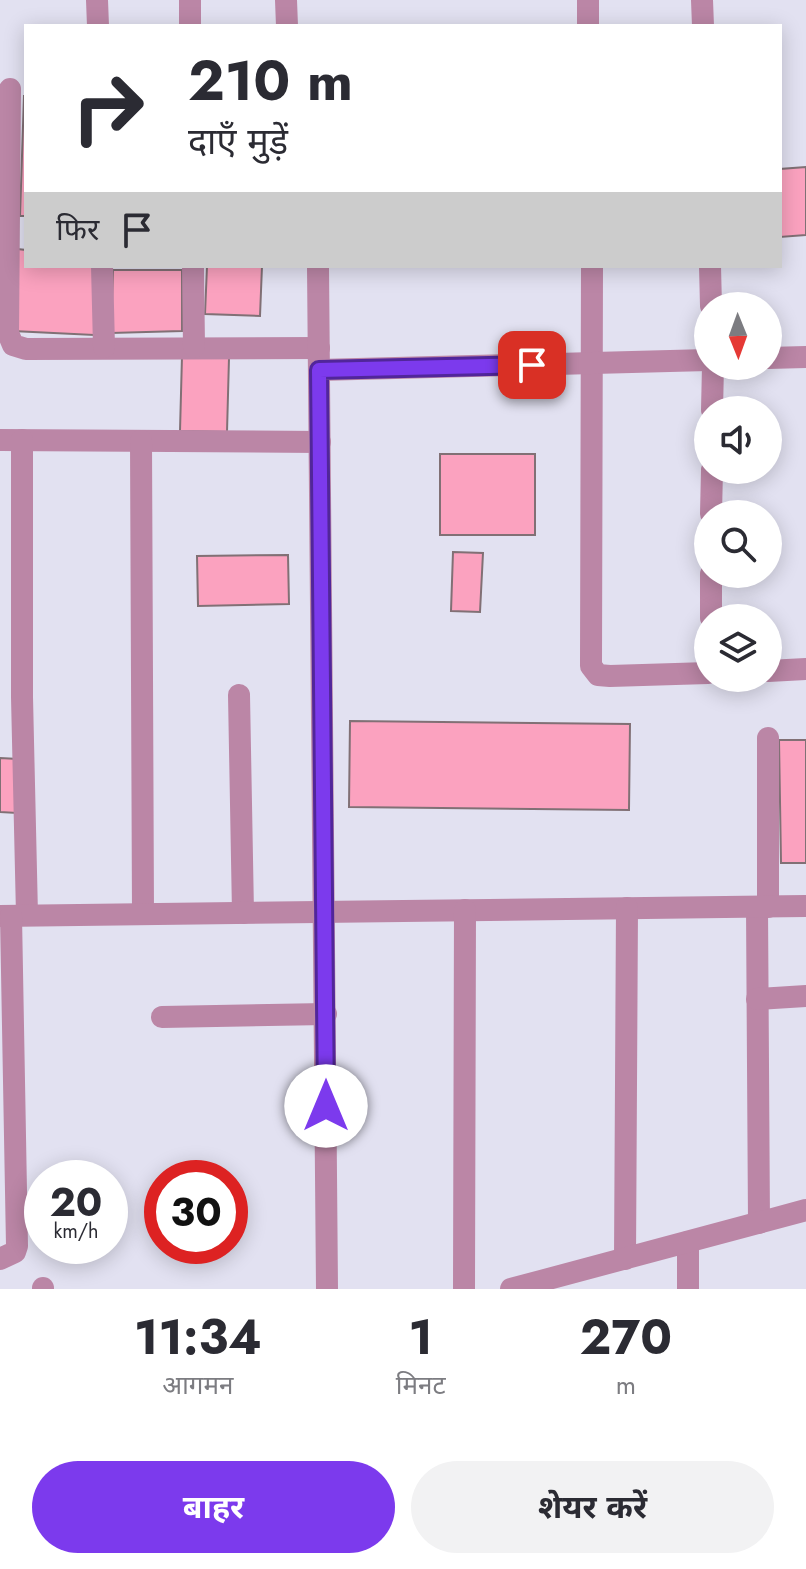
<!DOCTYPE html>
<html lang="hi">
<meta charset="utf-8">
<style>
:root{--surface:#fff;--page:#f2f2f3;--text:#2b2b33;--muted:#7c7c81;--accent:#7c3aed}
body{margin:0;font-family:Jost,"Noto Sans Devanagari",sans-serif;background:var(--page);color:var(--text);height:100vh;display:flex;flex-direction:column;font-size:30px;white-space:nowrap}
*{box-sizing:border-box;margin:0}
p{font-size:26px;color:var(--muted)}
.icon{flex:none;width:44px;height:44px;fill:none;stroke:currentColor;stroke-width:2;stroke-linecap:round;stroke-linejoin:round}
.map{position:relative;height:1289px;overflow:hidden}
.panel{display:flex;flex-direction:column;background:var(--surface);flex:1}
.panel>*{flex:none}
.guide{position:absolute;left:24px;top:24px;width:758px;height:244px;border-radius:0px;box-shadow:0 4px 20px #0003;background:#fff;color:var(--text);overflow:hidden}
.needle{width:52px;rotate:179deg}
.controls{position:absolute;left:694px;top:292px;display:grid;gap:16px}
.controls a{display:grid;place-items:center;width:88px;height:88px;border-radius:50%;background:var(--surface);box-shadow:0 4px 20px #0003;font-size:40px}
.speed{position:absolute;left:24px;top:1160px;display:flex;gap:16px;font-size:40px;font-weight:700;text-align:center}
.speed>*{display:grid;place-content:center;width:104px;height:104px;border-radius:50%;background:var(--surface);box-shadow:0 4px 20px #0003;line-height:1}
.speed small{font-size:20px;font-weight:400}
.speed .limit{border:12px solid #d22;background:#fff;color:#111}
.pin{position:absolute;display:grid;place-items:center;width:68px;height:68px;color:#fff;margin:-34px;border-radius:16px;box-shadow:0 4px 12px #0006}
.me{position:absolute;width:88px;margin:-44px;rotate:0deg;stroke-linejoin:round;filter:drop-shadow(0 0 6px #0008)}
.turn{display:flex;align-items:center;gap:28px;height:168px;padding:0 32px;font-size:36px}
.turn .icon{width:104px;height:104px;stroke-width:2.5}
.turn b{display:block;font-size:56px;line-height:68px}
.then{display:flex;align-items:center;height:76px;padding:0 32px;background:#0003;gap:16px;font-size:30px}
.eta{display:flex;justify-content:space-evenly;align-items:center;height:136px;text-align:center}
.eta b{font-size:48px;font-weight:700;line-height:56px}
.button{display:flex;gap:16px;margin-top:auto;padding:16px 32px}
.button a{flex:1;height:92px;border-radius:48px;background:var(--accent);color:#fff;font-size:32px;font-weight:700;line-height:92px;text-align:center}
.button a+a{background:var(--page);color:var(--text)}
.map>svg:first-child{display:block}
.building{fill:#fba2bf;stroke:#817075;stroke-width:2}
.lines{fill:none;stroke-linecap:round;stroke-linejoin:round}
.minor{stroke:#bb86a6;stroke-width:22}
.tertiary{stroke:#bb86a6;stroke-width:22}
.route-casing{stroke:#51269a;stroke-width:20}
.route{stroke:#7c3aed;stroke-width:14}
</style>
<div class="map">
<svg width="806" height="1289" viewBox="0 0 806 1289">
<rect width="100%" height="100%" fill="#e2e1f1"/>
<!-- building -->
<g class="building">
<path d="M24,96H26V216H20Z"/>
<path d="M806,167V235L780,237V169Z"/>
<path d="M17,249L26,250V266H98L94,335L13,331Z"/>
<path d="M207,266H262L260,316L205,314Z"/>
<path d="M113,270H182V331L111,333Z"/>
<path d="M182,356L229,358L227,432L180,431Z"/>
<rect x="440" y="454" width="95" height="81"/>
<path d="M453,552L483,553L480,612L451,611Z"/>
<path d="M288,555L289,604L198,606L197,556Z"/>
<path d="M350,721L630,724L629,810L349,807Z"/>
<path d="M779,740H806V863H781Z"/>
<path d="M0,758L18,759L17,813L0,812Z"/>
</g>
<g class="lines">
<!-- minor -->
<g class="minor">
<path d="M97,0L98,26"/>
<path d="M190,0V26"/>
<path d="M286,0L287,26"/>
<path d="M588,0V26"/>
<path d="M702,0L703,26"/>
<path d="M10,89L8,333L13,345L26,349L319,348"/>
<path d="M102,266L104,347"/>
<path d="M193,266L194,347"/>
<path d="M318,266L327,1289"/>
<path d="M592,266L591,666L598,675L610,676L708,673"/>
<path d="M710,266L711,306"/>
<path d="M768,358L806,357"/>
<path d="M319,370L708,360"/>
<path d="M712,410L713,366"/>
<path d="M0,440L320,442"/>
<path d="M22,440V697L27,915"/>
<path d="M141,441L143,914"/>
<path d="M711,514L712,470"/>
<path d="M711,618V574"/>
<path d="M768,671L806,669"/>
<path d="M239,695L243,913"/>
<path d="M768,738V907"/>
<path d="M757,907L759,1223"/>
<path d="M0,916L806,906"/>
<path d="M757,999L806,996"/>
<path d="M162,1017L326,1014"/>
<path d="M0,1259L15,1252L17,1246L11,916"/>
<path d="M625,1259L627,908"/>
<path d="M43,1288V1289"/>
<path d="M464,1289L465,910"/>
<path d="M688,1289V1242"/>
</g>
<!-- tertiary -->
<path class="tertiary" d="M511,1289L806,1210"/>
</g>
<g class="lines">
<defs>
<path id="route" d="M326,1106L319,370L532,365"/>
</defs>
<!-- route casing -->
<use href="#route" class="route-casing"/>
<!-- route -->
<use href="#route" class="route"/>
</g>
</svg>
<div class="controls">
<a><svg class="needle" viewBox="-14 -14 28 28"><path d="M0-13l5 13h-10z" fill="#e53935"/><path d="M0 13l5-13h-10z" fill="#7c7c81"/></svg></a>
<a><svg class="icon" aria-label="sound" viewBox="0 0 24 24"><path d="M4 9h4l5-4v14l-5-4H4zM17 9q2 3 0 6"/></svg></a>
<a><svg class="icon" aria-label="search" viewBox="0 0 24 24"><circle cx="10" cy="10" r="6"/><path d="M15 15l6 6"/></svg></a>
<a><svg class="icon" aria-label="layers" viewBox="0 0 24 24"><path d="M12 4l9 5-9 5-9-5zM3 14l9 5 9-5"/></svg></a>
</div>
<div class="speed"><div>20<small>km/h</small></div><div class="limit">30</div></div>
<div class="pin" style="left:532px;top:365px;background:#d93025"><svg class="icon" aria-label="arrive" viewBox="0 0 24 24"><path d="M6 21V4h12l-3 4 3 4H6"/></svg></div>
<svg class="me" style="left:326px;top:1106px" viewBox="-20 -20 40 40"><circle r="19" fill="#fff"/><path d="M0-13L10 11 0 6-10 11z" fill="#7c3aed"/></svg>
<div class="guide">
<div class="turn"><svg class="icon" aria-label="right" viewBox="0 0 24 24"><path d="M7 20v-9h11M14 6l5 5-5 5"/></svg><div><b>210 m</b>दाएँ मुड़ें</div></div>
<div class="then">फिर<svg class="icon" aria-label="arrive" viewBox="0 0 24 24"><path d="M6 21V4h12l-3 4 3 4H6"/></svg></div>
</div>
</div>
<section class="panel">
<div class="eta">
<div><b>11:34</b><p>आगमन</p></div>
<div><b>1</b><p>मिनट</p></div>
<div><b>270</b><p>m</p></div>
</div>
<div class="button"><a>बाहर</a><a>शेयर करें</a></div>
</section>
